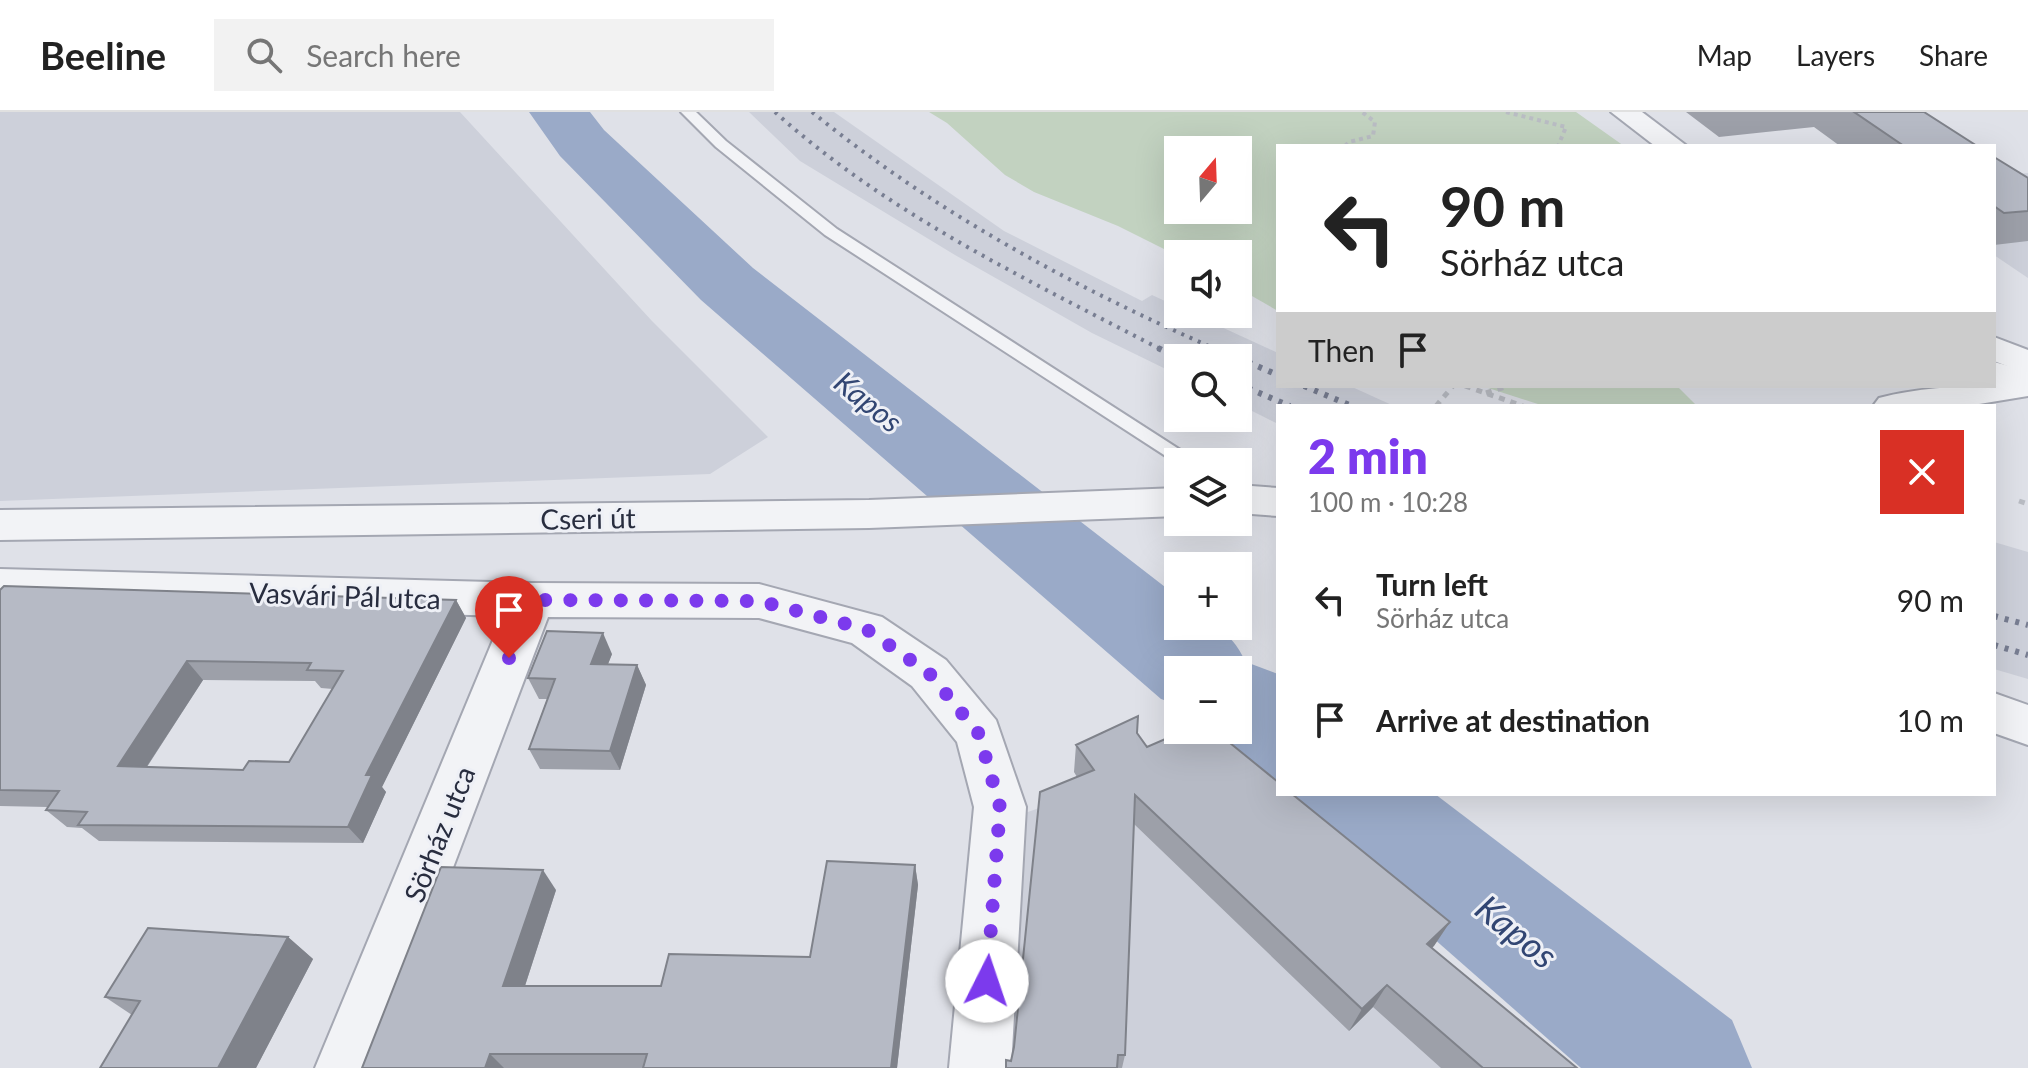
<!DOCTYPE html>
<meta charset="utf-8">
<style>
:root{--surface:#fff;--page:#f2f2f2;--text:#222;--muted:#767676;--line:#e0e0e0;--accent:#7c3aed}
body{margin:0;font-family:Lato,sans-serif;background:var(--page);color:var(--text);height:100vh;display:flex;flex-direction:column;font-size:30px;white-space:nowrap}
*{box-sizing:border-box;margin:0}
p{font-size:26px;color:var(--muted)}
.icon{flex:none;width:44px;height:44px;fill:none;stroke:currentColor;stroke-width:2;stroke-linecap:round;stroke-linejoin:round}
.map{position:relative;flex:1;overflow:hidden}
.panel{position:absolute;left:1276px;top:292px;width:720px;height:392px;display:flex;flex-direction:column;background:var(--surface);border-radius:0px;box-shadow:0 8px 32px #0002}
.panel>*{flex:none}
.banner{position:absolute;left:1276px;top:32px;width:720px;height:244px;border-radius:0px;box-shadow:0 8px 32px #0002;background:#fff;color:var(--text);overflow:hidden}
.needle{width:52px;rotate:19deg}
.controls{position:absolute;left:1164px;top:24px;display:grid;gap:16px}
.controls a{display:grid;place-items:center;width:88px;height:88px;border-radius:0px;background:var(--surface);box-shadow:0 8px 32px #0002;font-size:40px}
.pin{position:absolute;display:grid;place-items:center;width:68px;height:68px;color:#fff;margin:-82px -34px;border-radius:50% 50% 50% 0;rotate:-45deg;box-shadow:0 0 8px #0007}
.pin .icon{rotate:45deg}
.me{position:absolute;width:88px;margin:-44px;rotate:4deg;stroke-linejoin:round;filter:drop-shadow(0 0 6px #0008)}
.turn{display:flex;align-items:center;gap:28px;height:168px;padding:0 32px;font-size:36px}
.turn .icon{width:104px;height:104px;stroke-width:2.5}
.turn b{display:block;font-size:56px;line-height:68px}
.then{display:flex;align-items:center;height:76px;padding:0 32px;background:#0003;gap:16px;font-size:30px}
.round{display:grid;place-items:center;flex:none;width:84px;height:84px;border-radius:0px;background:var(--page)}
.overview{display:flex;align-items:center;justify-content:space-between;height:136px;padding:0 32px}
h1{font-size:48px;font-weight:800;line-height:60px;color:var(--accent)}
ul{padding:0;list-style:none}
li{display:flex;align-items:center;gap:24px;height:120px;padding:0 32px}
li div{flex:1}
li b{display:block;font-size:30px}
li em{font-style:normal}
header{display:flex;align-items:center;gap:48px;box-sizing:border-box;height:112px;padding:0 40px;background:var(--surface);border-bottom:2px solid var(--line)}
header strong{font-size:38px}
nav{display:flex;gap:44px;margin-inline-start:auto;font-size:28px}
.search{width:560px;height:72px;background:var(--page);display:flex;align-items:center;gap:20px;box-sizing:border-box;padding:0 28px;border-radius:0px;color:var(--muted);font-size:30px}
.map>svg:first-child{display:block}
.built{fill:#cdd0da}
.green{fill:#c2d2c0;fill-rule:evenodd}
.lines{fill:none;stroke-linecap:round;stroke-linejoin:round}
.river{fill:#9aaac8;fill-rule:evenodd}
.service-casing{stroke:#a4a7b2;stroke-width:4}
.pedestrian-casing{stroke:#a4a7b2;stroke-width:4}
.minor-casing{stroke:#a4a7b2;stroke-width:4}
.tertiary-casing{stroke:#a4a7b2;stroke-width:4}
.path-far1{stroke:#b9bcc3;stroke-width:4;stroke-dasharray:4 4;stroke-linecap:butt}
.path{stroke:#b9bcc3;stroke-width:5;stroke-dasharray:6 6;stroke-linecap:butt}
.service{fill:#f2f3f6;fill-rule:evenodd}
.pedestrian{fill:#f2f3f6;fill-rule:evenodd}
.minor{fill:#f2f3f6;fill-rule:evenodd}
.tertiary{fill:#f2f3f6;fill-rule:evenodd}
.rail-far1{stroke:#787e92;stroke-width:4;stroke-dasharray:3 6;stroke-linecap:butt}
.rail{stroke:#787e92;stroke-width:6;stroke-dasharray:4 7;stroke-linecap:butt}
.wall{fill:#9da0a9;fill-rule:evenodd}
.shaded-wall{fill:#7f828a}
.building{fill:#b6bac5;stroke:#7f828a;stroke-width:2;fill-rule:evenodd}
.route{stroke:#7c3aed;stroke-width:14;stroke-dasharray:0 25.2}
.labels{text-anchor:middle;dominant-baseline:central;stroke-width:6;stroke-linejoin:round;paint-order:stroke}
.street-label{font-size:28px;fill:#282d3f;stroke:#eef0f6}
.water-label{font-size:30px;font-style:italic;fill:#324673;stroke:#eef0f6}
.near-water-label{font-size:36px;font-style:italic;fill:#324673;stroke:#eef0f6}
</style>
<header>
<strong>Beeline</strong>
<div class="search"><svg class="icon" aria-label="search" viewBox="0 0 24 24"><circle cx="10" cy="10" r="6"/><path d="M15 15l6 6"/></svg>Search here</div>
<nav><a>Map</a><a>Layers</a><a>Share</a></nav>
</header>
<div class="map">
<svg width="2028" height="956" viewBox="0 0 2028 956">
<rect width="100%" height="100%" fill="#dfe1e8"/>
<!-- built -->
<g class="built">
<path d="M0,0H460L652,209L768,325L710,362L0,389Z"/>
<path d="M749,0H834L1004,119L1142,189L1152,183L1178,195V202H1193L1278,241V274H1350L1394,294H1278V312L1238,292V246H1178V263L1092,221L955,143L800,49Z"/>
<path d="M2028,61V166L1994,143V64Z"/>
<path d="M1994,430L2028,440V567L1994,557Z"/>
<path d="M1179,647L1530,956H1013L1025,701Z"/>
</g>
<!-- green -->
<g class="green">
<path d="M929,0H1576L1624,34H1278V199L1238,176V142L1178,144L1118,114L1034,80L1005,63L947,11ZM1178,38H1238V98H1178Z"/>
<path d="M1482,274H1677L1697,294H1544Z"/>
</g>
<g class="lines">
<!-- river -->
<g class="river">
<path d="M529,0H590L604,18L753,156L1178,485V514C1217,514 1227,514 1246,550L1278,562V668L1239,655L1198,618H1238V558H1178V593L1161,587L701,188L560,44Z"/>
<path d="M1292,682H1435L1732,908L1752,956H1581L1309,717Z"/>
</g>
<defs>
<path id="service" d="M681,0H696L726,29L837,117L1199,350L1178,352L825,123L716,35Z"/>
<path id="pedestrian" d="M1994,250L2028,259V277L1994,268Z"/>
<g id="minor">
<path d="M2028,262V284L1967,294H1873L1879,286C1917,276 1955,274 1994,274V267Z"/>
<path d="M0,457L532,471L759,472L882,505L946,548L996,608L1026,695L1011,956H949L974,695L957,630L912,574L852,531L759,506L548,505L377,956H315L503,504L0,489Z"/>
</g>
<g id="tertiary">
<path d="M1611,0H1642L1687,34H1655Z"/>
<path d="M1994,225L2028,238V262L1994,249Z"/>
<path d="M1238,373L1278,376V404L1238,401Z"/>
<path d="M1178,376V404L869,416L0,428V398L869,388Z"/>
<path d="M1994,581L2028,593V633L1994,621Z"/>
</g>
</defs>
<!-- service casing -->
<use href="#service" class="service-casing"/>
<!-- pedestrian casing -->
<use href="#pedestrian" class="pedestrian-casing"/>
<!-- minor casing -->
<use href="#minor" class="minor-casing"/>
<!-- tertiary casing -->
<use href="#tertiary" class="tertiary-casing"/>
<!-- path-far1 -->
<g class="path-far1">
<path d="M1506,0L1566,15L1558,34"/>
<path d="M1345,34L1349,30L1373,24L1375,10L1362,0"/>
</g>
<!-- path -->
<g class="path">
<path d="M1465,274L1523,294"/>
<path d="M1486,281L1508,274"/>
<path d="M1436,294L1453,274"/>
<path d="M2019,389L2028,392"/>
</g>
<!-- service -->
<use href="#service" class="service"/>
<!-- pedestrian -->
<use href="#pedestrian" class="pedestrian"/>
<!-- minor -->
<use href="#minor" class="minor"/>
<!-- tertiary -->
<use href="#tertiary" class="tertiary"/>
<!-- rail-far1 -->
<g class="rail-far1">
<path d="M775,0C888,102 1028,168 1162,238"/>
<path d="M812,0C935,100 1073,175 1218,238"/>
</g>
<!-- rail -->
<g class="rail">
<path d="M1158,236L1178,246"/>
<path d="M1214,236L1237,246"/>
<path d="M1238,246L1278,263"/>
<path d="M1238,272L1290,294"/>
<path d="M1304,274L1352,294"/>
<path d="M1994,504L2028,513"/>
<path d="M1994,533L2028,543"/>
</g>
</g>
<!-- wall -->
<g class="wall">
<path d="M1686,0H1854L1977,34H1840L1814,15L1719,25Z"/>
<path d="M1994,45L2028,66V129L1994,133Z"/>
<path d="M0,478L456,488L466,506L382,675L386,680L363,731L99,729L82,716L67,715L46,698L48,695L0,694ZM203,568L315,569L321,576L333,577L289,650L243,658L147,655Z"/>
<path d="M612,542L608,552L637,553L646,573L620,658L540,657L529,637L547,587H539L528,566Z"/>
<path d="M1137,621L1147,635L1450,810L1432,836L1577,956H1441L1373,895L1349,919L1134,712L1125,943L1122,956H1006L1011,949L1077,665L1074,660L1076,633Z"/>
<path d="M915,753L918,773L897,956H362L556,778L525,874H661L810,845Z"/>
<path d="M288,825L313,847L256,956H100L132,903L105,885Z"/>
</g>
<!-- shaded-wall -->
<g class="shaded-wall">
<path d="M456,488L466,506L382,675L386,680L363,731L348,715L366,663Z"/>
<path d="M603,521L612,542L600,572L591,552Z"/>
<path d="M187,549L203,568L136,671L118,654Z"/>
<path d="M637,553L646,573L620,658L610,639Z"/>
<path d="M915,753L918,773L897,956H891Z"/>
<path d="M543,758L556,778L519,892L503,874Z"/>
<path d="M1450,810L1434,834L1412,855L1427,832Z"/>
<path d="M288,825L313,847L256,956H218Z"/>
<path d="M1387,873L1373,895L1349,919L1362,897Z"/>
<path d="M490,942L504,956H485Z"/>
</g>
<!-- building -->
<g class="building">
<path d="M1854,0H1924L1977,34H1904Z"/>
<path d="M1994,45L2028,66V99L2004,101L1994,94Z"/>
<path d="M4,474L456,488L366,663H372L348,715L78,713L87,700L46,698L59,679L0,678V478ZM187,549L311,551L307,558L343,559L289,650L249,649L243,658L118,654Z"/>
<path d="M547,519L603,521L591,552L637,553L610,639L529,637L555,567L528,566Z"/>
<path d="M1138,604L1137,621L1147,635L1186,618H1214L1278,670V682H1292L1450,810L1427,832L1577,956H1483L1387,873L1362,897L1135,683L1125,943H1118L1117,956H1006V948L1011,949L1014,935L1040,680L1094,658L1076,633Z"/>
<path d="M827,749L915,753L891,956H643L647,942H490L485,956H362L441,755L543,758L503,874H661L669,842L810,845Z"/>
<path d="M148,816L288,825L218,956H100L140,889L105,885Z"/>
</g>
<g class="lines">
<!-- route -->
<path class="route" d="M509,546L532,488L759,489L866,517L929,561L979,622L1000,695L987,869"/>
</g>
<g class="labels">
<!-- street labels -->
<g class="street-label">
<text transform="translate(588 406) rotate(-1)">Cseri út</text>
<text transform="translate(345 483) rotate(2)">Vasvári Pál utca</text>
<text transform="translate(439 722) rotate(-68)">Sörház utca</text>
</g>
<!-- water labels -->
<g class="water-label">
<text transform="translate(869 289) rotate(39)">Kapos</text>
</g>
<!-- near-water labels -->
<g class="near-water-label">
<text transform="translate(1517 819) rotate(39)">Kapos</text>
</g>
</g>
</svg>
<div class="controls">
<a><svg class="needle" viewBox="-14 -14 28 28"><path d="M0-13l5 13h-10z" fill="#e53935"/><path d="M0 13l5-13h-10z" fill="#767676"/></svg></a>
<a><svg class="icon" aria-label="sound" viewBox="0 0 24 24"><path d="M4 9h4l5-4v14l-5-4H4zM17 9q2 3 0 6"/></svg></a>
<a><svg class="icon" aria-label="search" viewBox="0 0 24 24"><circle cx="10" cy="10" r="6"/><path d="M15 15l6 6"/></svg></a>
<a><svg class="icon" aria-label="layers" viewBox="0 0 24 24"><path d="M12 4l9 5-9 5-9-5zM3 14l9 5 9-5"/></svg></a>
<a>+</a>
<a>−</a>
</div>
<div class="pin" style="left:509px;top:546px;background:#d93025"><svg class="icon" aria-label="arrive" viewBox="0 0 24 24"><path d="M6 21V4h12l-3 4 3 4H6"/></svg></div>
<svg class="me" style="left:987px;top:869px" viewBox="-20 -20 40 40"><circle r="19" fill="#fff"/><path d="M0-13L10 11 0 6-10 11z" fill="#7c3aed"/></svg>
<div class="banner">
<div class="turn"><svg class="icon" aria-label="left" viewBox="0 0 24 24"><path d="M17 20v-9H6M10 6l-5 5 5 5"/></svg><div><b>90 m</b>Sörház utca</div></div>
<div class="then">Then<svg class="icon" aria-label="arrive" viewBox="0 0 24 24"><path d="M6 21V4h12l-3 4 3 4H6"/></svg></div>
</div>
<section class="panel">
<div class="overview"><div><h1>2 min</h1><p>100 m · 10:28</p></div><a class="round" style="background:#d93025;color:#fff"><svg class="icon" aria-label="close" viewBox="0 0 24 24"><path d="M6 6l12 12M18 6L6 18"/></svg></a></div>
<ul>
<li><svg class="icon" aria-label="left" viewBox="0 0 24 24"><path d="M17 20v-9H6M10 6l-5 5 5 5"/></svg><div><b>Turn left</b><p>Sörház utca</p></div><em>90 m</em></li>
<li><svg class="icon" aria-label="arrive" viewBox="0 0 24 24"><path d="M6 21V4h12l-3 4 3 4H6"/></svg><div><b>Arrive at destination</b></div><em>10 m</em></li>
</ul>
</section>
</div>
